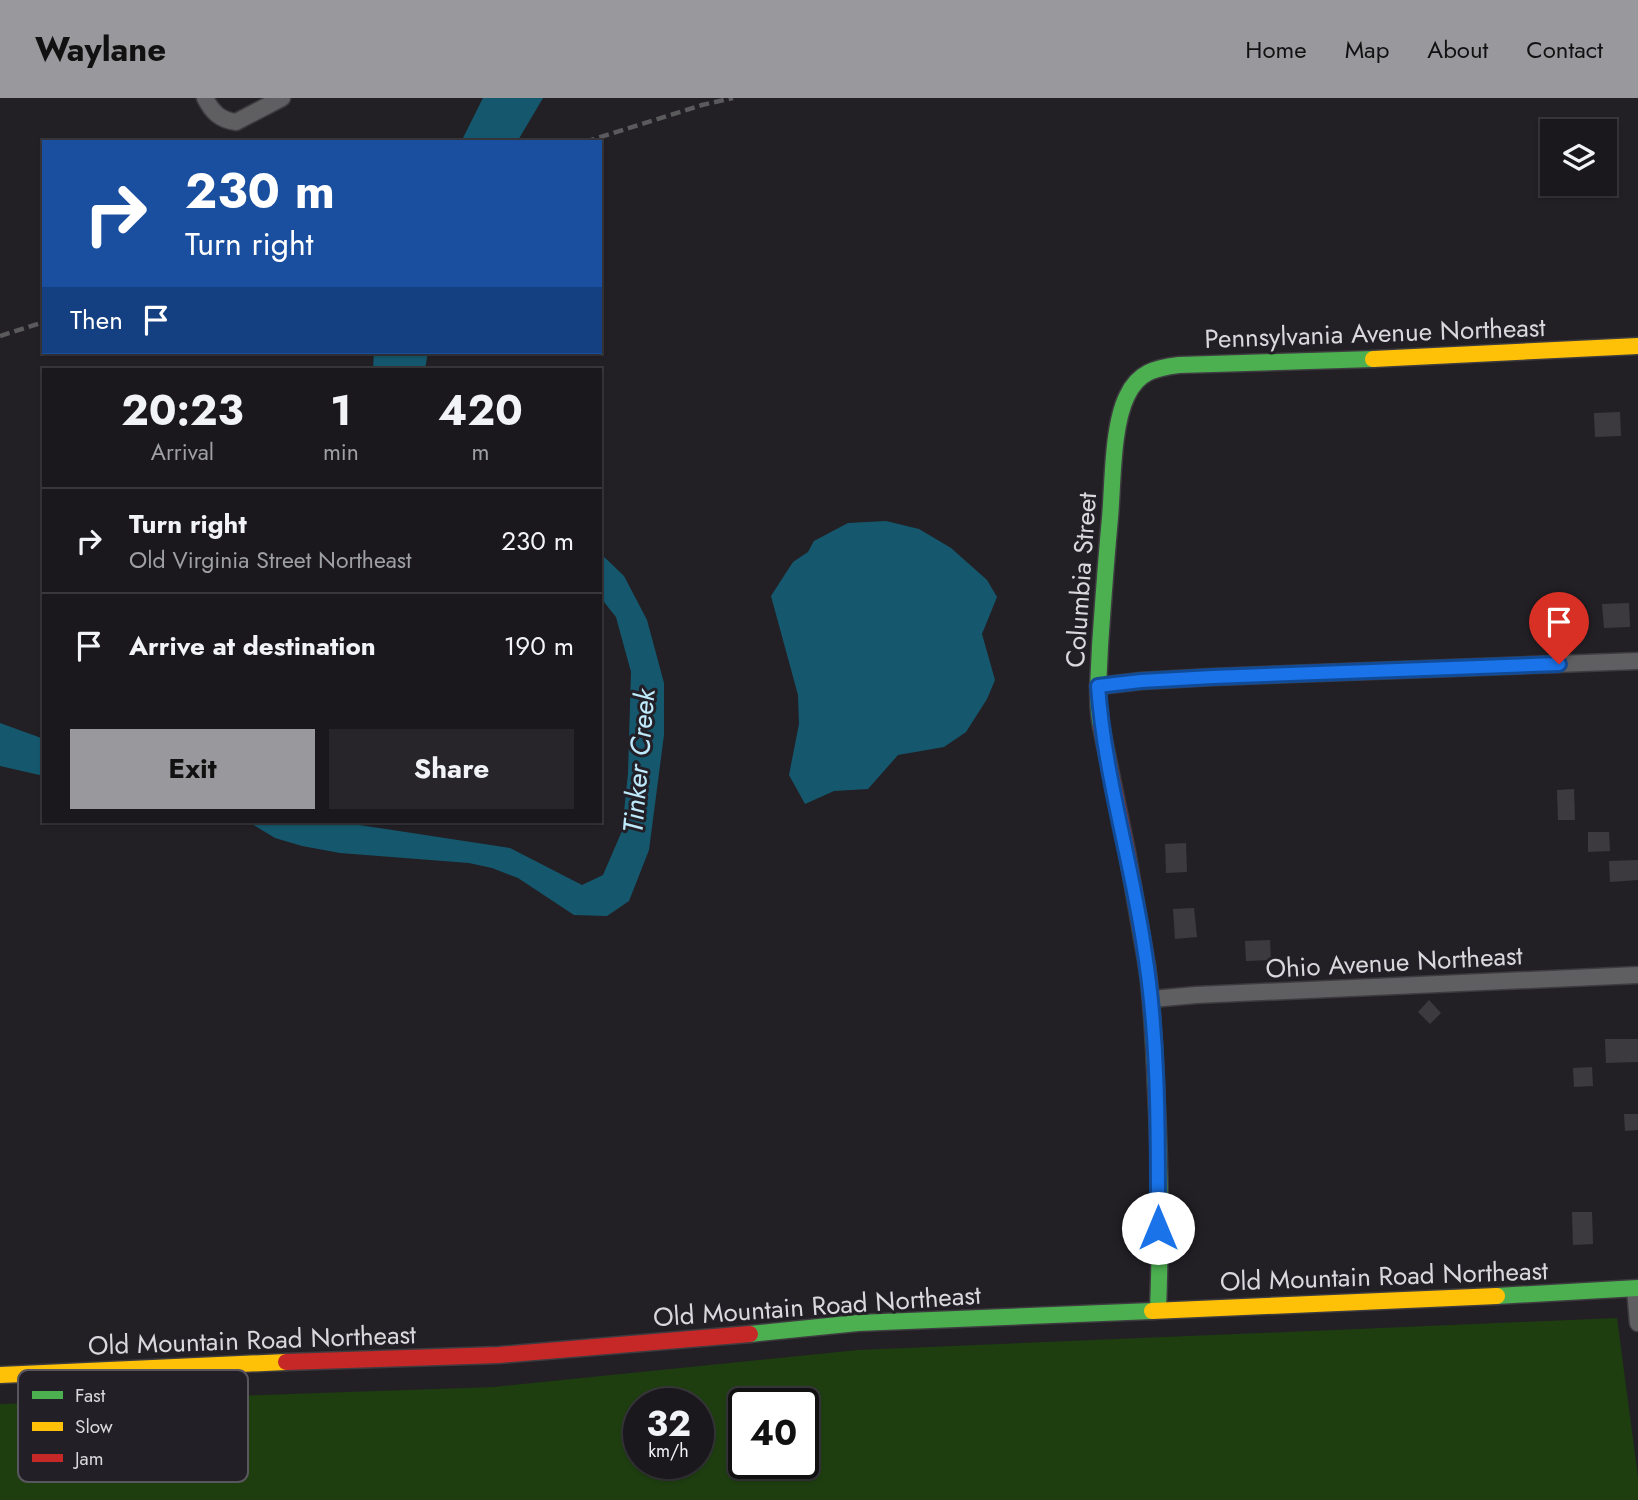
<!DOCTYPE html>
<style>
:root{--surface:#1a181c;--page:#272529;--text:#f1f3f6;--muted:#9fa0a3;--line:#38373b;--accent:#99989c}
body{margin:0;font-family:Jost,sans-serif;background:var(--page);color:var(--text);height:100vh;display:flex;flex-direction:column;font-size:26px;white-space:nowrap}
*{box-sizing:border-box;margin:0}
p{font-size:23px;color:var(--muted)}
.icon{flex:none;width:38px;height:38px;fill:none;stroke:currentColor;stroke-width:2;stroke-linecap:round;stroke-linejoin:round}
.map{position:relative;flex:1;overflow:hidden}
.sheet{position:absolute;left:42px;top:270px;width:560px;height:455px;display:flex;flex-direction:column;background:var(--surface);border-radius:0px;box-shadow:0 2px 5px #0004,0 0 0 2px var(--line)}
.sheet>*{flex:none}
.top-card{position:absolute;left:42px;top:42px;width:560px;height:214px;border-radius:0px;box-shadow:0 2px 5px #0004,0 0 0 2px var(--line);background:#1a4fa0;color:#fff;overflow:hidden}
.fabs{position:absolute;left:1540px;top:21px;display:grid;gap:14px}
.fabs a{display:grid;place-items:center;width:77px;height:77px;border-radius:0px;background:var(--surface);box-shadow:0 2px 5px #0004,0 0 0 2px var(--line);font-size:35px}
.speed{position:absolute;left:623px;top:1290px;display:flex;gap:14px;font-size:35px;font-weight:700;text-align:center}
.speed>*{display:grid;place-content:center;width:91px;height:91px;border-radius:50%;background:var(--surface);box-shadow:0 2px 5px #0004,0 0 0 2px var(--line);line-height:1}
.speed small{font-size:18px;font-weight:400}
.speed .limit{border:4px solid #111;border-radius:10px;background:#fff;color:#111}
.pin{position:absolute;display:grid;place-items:center;width:60px;height:60px;color:#fff;margin:-72px -30px;border-radius:50% 50% 50% 0;rotate:-45deg;box-shadow:0 0 7px #0007}
.pin .icon{rotate:45deg}
.me{position:absolute;width:77px;margin:-38px;rotate:0deg;stroke-linejoin:round;filter:drop-shadow(0 0 5px #0008)}
.turn{display:flex;align-items:center;gap:24px;height:147px;padding:0 28px;font-size:32px}
.turn .icon{width:91px;height:91px;stroke-width:2.5}
.turn b{display:block;font-size:49px;line-height:60px}
.then{display:flex;align-items:center;height:66px;padding:0 28px;background:#0003;gap:14px;font-size:26px}
.eta{display:flex;justify-content:space-evenly;align-items:center;height:119px;text-align:center}
.eta b{font-size:42px;font-weight:700;line-height:49px}
.button{display:flex;gap:14px;margin-top:auto;padding:14px 28px}
.button a{flex:1;height:80px;border-radius:0px;background:var(--accent);color:#111;font-size:28px;font-weight:700;line-height:80px;text-align:center}
.button a+a{background:var(--page);color:var(--text)}
ul{padding:0;list-style:none}
li{display:flex;align-items:center;gap:21px;height:105px;padding:0 28px;border-top:2px solid var(--line)}
li div{flex:1}
li b{display:block;font-size:26px}
li em{font-style:normal}
header{display:flex;align-items:center;gap:42px;box-sizing:border-box;height:98px;padding:0 35px;background:var(--accent);color:#111}
header strong{font-size:33px}
nav{display:flex;gap:38px;margin-inline-start:auto;font-size:24px}
.map>svg:first-child{display:block}
.green{fill:#1e3e10;fill-rule:evenodd}
.water{fill:#15586e}
.building{fill:#3c3a3e}
.lines{fill:none;stroke-linecap:round;stroke-linejoin:round}
.street-casing{stroke:#3d3b3f;stroke-width:19}
.fast-casing{stroke:#3d3b3f;stroke-width:19}
.slow-casing{stroke:#3d3b3f;stroke-width:19}
.jam-casing{stroke:#3d3b3f;stroke-width:19}
.street{stroke:#5f5e60;stroke-width:16}
.fast{stroke:#4caf50;stroke-width:16}
.slow{stroke:#ffc107;stroke-width:16}
.jam{stroke:#c62828;stroke-width:16}
.rail{stroke:#5a595c;stroke-width:4.5;stroke-dasharray:10 5;stroke-linecap:butt}
.route-casing{stroke:#114b97;stroke-width:18}
.route{stroke:#1a73e8;stroke-width:12}
.labels{text-anchor:middle;dominant-baseline:central;stroke-width:6;stroke-linejoin:round;paint-order:stroke}
.street-label{font-size:26px;fill:#d9d8dc;stroke:#221f26}
.water-label{font-size:28px;font-style:italic;fill:#beeafb;stroke:#221f26}
.key{fill:#221f26;stroke:#59565d;stroke-width:2}
.key-label{font-size:19px;fill:#d9d8dc}
</style>
<header>
<strong>Waylane</strong>
<nav><a>Home</a><a>Map</a><a>About</a><a>Contact</a></nav>
</header>
<div class="map">
<svg width="1638" height="1402" viewBox="0 0 1638 1402">
<rect width="100%" height="100%" fill="#222025"/>
<!-- green -->
<path class="green" d="M1617,1220L1638,1379V1402H0V1306L494,1289L858,1252ZM639,1306H698V1365H639ZM744,1306H803V1365H744Z"/>
<!-- water -->
<g class="water">
<path d="M483,0H543L517,44H461Z"/>
<path d="M374,254H428L425,271H373Z"/>
<path d="M886,423L919,431L951,450L987,482L997,499L982,536L995,582L987,601L966,634L944,649L898,657L868,691L834,693L805,706L789,677L799,626L798,597L771,498L793,464L808,454L814,443L848,425Z"/>
<path d="M600,455L624,478L647,522L664,585V637L649,752L629,803L607,818L574,817L518,780L492,770L469,765L340,755L302,748L275,740L247,723H348L353,726L510,750L582,787L603,777L622,733L628,675L631,574L616,519L600,499Z"/>
<path d="M0,625L44,641V678L0,668Z"/>
</g>
<!-- building -->
<g class="building">
<path d="M1620,314L1621,338L1595,339L1594,315Z"/>
<path d="M1629,505L1630,529L1604,530L1602,506Z"/>
<path d="M1574,691L1575,722H1558L1557,692Z"/>
<path d="M1588,734H1609L1610,753L1588,754Z"/>
<path d="M1186,745L1187,774L1166,775L1165,746Z"/>
<path d="M1638,762V782L1610,784L1609,763Z"/>
<path d="M1194,810L1197,839L1175,841L1173,811Z"/>
<path d="M1270,842L1271,862L1246,863L1245,843Z"/>
<path d="M1429,902L1441,915L1430,926L1418,914Z"/>
<path d="M1605,941H1638V964L1606,965Z"/>
<path d="M1592,969L1593,988L1574,989L1573,970Z"/>
<path d="M1624,1016H1638V1032L1625,1033Z"/>
<path d="M1572,1114H1592L1593,1146L1573,1147Z"/>
</g>
<g class="lines">
<defs>
<g id="street">
<path d="M205,0C212,14 220,22 236,24L282,0"/>
<path d="M1098,588L1141,583L1213,579L1638,563"/>
<path d="M1152,901L1196,897L1638,877"/>
<path d="M1635,1191L1638,1225"/>
</g>
<g id="fast">
<path d="M1101,628C1096,602 1099,575 1100,548C1103,505 1106,462 1110,420C1113,386 1112,328 1127,298C1138,274 1155,270 1179,267L1373,261"/>
<path d="M1147,868C1153,909 1154,950 1156,991C1160,1064 1161,1138 1158,1211"/>
<path d="M1497,1198L1638,1190"/>
<path d="M750,1236L858,1225L1152,1213"/>
</g>
<g id="slow">
<path d="M1373,261L1638,248"/>
<path d="M1152,1213L1497,1198"/>
<path d="M0,1277L286,1264"/>
</g>
<g id="jam">
<path d="M1101,628L1127,754L1147,868"/>
<path d="M286,1264L499,1257L750,1236"/>
</g>
</defs>
<!-- street casing -->
<use href="#street" class="street-casing"/>
<!-- fast casing -->
<use href="#fast" class="fast-casing"/>
<!-- slow casing -->
<use href="#slow" class="slow-casing"/>
<!-- jam casing -->
<use href="#jam" class="jam-casing"/>
<!-- street -->
<use href="#street" class="street"/>
<!-- fast -->
<use href="#fast" class="fast"/>
<!-- slow -->
<use href="#slow" class="slow"/>
<!-- jam -->
<use href="#jam" class="jam"/>
<!-- rail -->
<g class="rail">
<path d="M585,44L702,7L733,0"/>
<path d="M0,238L44,224"/>
</g>
</g>
<g class="lines">
<defs>
<path id="route" d="M1158,1130C1158,1036 1159,942 1144,849C1131,762 1104,675 1098,588L1141,583L1213,579L1559,566"/>
</defs>
<!-- route casing -->
<use href="#route" class="route-casing"/>
<!-- route -->
<use href="#route" class="route"/>
</g>
<g class="labels">
<!-- street labels -->
<g class="street-label">
<text transform="translate(1375 235) rotate(-2)">Pennsylvania Avenue Northeast</text>
<text transform="translate(1081 482) rotate(-86)">Columbia Street</text>
<text transform="translate(1394 864) rotate(-3)">Ohio Avenue Northeast</text>
<text transform="translate(1384 1178) rotate(-2)">Old Mountain Road Northeast</text>
<text transform="translate(817 1208) rotate(-4)">Old Mountain Road Northeast</text>
<text transform="translate(252 1242) rotate(-2)">Old Mountain Road Northeast</text>
</g>
<!-- water labels -->
<g class="water-label">
<text transform="translate(639 663) rotate(-85)">Tinker Creek</text>
</g>
</g>
<!-- legend -->
<rect x="18" y="1272" width="230" height="112" rx="10" class="key"/>
<rect x="32" y="1293" width="31" height="8" fill="#4caf50"/>
<rect x="32" y="1324" width="31" height="9" fill="#ffc107"/>
<rect x="32" y="1356" width="31" height="8" fill="#c62828"/>
<g class="key-label">
<text x="75" y="1304">Fast</text>
<text x="75" y="1335">Slow</text>
<text x="75" y="1367">Jam</text>
</g>
</svg>
<div class="fabs">
<a><svg class="icon" aria-label="layers" viewBox="0 0 24 24"><path d="M12 4l9 5-9 5-9-5zM3 14l9 5 9-5"/></svg></a>
</div>
<div class="speed"><div>32<small>km/h</small></div><div class="limit">40</div></div>
<div class="pin" style="left:1559px;top:566px;background:#d93025"><svg class="icon" aria-label="arrive" viewBox="0 0 24 24"><path d="M6 21V4h12l-3 4 3 4H6"/></svg></div>
<svg class="me" style="left:1158px;top:1130px" viewBox="-20 -20 40 40"><circle r="19" fill="#fff"/><path d="M0-13L10 11 0 6-10 11z" fill="#1a73e8"/></svg>
<div class="top-card">
<div class="turn"><svg class="icon" aria-label="right" viewBox="0 0 24 24"><path d="M7 20v-9h11M14 6l5 5-5 5"/></svg><div><b>230 m</b>Turn right</div></div>
<div class="then">Then<svg class="icon" aria-label="arrive" viewBox="0 0 24 24"><path d="M6 21V4h12l-3 4 3 4H6"/></svg></div>
</div>
<section class="sheet">
<div class="eta">
<div><b>20:23</b><p>Arrival</p></div>
<div><b>1</b><p>min</p></div>
<div><b>420</b><p>m</p></div>
</div>
<ul>
<li><svg class="icon" aria-label="right" viewBox="0 0 24 24"><path d="M7 20v-9h11M14 6l5 5-5 5"/></svg><div><b>Turn right</b><p>Old Virginia Street Northeast</p></div><em>230 m</em></li>
<li><svg class="icon" aria-label="arrive" viewBox="0 0 24 24"><path d="M6 21V4h12l-3 4 3 4H6"/></svg><div><b>Arrive at destination</b></div><em>190 m</em></li>
</ul>
<div class="button"><a>Exit</a><a>Share</a></div>
</section>
</div>
